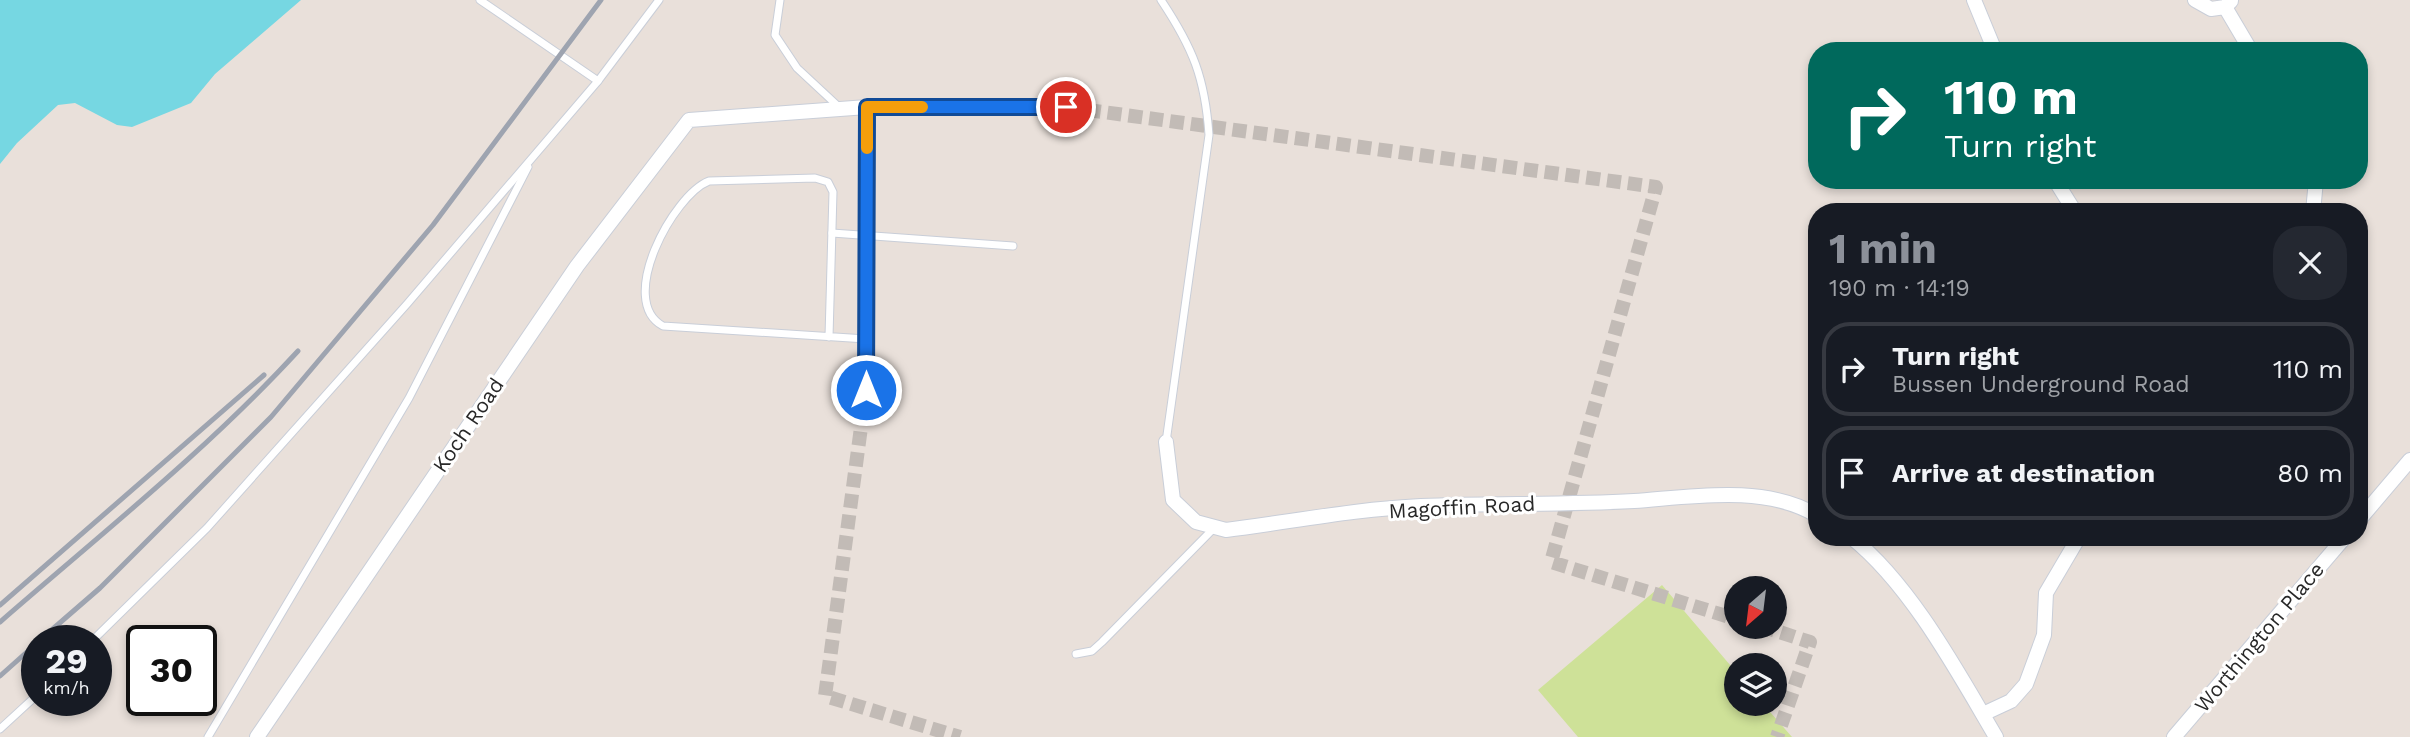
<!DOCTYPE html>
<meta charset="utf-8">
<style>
:root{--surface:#171b24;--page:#242831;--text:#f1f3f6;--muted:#9ea1a6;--line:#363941;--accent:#8c9099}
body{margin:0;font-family:"Work Sans",sans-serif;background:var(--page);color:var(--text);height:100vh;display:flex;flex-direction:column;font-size:26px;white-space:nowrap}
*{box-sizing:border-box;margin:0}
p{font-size:23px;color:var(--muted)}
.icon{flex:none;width:38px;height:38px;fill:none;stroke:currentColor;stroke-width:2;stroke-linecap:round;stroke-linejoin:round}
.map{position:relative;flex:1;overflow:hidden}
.drawer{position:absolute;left:1808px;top:203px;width:560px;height:343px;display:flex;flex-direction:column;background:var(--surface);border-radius:28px;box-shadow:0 4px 10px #0003}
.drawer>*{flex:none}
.top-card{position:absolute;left:1808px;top:42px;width:560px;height:147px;border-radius:28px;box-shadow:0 4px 10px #0003;background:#00695c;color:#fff;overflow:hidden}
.needle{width:46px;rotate:208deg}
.fabs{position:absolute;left:1724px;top:576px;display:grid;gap:14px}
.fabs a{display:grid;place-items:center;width:63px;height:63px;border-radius:50%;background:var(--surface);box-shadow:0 4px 10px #0003;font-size:35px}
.speed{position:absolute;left:21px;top:625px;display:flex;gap:14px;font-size:35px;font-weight:700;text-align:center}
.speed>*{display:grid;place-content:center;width:91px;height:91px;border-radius:50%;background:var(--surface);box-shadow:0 4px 10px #0003;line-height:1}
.speed small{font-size:18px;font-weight:400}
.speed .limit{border:4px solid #111;border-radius:10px;background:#fff;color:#111}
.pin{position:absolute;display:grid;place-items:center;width:60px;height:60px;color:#fff;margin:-30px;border:4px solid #fff;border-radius:50%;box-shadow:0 2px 7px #0007}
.me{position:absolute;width:77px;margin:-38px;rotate:0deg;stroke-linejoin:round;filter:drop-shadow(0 0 5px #0008)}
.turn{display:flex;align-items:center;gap:24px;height:147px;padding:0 21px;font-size:32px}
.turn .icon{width:91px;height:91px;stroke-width:2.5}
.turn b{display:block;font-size:49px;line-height:60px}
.round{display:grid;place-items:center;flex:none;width:74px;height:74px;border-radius:28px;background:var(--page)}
.headline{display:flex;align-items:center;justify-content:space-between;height:119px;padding:0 21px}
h1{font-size:42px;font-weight:700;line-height:52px;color:var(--accent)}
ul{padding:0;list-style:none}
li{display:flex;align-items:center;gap:21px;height:94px;margin:0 14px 10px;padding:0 7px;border:4px solid var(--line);border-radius:28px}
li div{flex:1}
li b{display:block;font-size:26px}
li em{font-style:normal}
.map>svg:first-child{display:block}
.pitch{fill:#cee198}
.water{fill:#76d7e2}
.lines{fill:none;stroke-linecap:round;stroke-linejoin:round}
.minor-tunnel{stroke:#c2bbb6;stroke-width:14;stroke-dasharray:14 7;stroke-linecap:butt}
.service-casing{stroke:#c9ced8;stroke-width:9}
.minor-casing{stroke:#c9ced8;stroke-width:16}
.service{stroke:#fff;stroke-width:7}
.minor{stroke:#fff;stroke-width:14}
.rail{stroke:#9ea4b0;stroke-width:5}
.route-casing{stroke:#114b97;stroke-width:18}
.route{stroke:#1a73e8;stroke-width:12}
.slow{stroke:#f59e0b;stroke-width:12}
.labels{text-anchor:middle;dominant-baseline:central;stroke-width:6;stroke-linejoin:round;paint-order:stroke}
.street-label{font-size:21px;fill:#282828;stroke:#fff}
</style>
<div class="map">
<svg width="2410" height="737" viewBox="0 0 2410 737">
<rect width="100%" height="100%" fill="#e9e0da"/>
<!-- pitch -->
<path class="pitch" d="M1662,585L1736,672V704H1763L1792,737H1578L1538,690Z"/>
<!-- water -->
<path class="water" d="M0,0H301L215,74L191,103L132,127L117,125L75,103L58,105L17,143L0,164Z"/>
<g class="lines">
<!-- minor-tunnel -->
<g class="minor-tunnel">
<path d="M1066,107L1656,187L1551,562L1736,619"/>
<path d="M866,390L825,696L960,737"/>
<path d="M1761,626L1810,642L1777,737"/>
</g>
<defs>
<g id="service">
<path d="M780,0L775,35L797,68L840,108"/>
<path d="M1161,0C1193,48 1205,78 1209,135L1166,442"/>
<path d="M598,81L659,0"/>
<path d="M832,233L1013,246"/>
<path d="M829,337L833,192L828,182L815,178L709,181C673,195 616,301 663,326L866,339"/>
<path d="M93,640L207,528L407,304L598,81L480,0"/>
<path d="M1076,654L1092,651L1102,642L1214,528"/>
<path d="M0,729L37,695"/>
<path d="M208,737L409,398L528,167"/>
</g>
<g id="minor">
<path d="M1974,0L1995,51"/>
<path d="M2195,0L2211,9L2225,7L2231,1"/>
<path d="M2225,7L2251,51"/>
<path d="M2055,180L2075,212"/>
<path d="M2313,212L2316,180"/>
<path d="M866,390L867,107"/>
<path d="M1166,442L1173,500L1196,522L1226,530C1290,522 1356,509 1421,506C1492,503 1563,505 1634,501C1691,497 1764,484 1816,515"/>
<path d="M2359,520L2410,460"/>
<path d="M1851,537C1911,585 1957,671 1996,737"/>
<path d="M1983,714L2011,701L2026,684L2044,635L2046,593L2079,537"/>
<path d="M257,737L577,266L689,120L867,107H1066"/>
<path d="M2174,737L2345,537"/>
</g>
</defs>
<!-- service casing -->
<use href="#service" class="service-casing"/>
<!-- minor casing -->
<use href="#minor" class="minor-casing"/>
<!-- service -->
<use href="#service" class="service"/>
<!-- minor -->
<use href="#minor" class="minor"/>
<!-- rail -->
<g class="rail">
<path d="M0,605L264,375"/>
<path d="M0,622C101,534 207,450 298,351"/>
<path d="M40,640L100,588L271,417L433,225L601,0"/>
<path d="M0,676L37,643"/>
</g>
</g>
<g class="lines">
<defs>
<path id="route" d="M866,390L867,107H1066"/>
</defs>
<!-- route casing -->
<use href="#route" class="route-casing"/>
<!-- route -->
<use href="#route" class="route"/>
<!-- slow -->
<path class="slow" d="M867,148V107H922"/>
</g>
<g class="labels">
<!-- street labels -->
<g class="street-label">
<text transform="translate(468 425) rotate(-56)">Koch Road</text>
<text transform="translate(1462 507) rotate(-3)">Magoffin Road</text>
<text transform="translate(2259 637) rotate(-50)">Worthington Place</text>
</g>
</g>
</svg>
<div class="fabs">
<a><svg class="needle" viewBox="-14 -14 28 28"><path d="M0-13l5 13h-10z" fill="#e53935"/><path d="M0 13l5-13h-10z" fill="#9ea1a6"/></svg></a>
<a><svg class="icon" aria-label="layers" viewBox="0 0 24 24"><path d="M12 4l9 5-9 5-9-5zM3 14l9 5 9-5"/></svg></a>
</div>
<div class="speed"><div>29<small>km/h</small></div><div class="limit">30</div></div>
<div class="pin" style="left:1066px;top:107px;background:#d93025"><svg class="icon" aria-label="arrive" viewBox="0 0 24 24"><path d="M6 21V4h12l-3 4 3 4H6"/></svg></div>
<svg class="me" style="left:866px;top:390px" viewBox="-20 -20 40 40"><circle r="17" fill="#1a73e8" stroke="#fff" stroke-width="3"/><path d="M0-11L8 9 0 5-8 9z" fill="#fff"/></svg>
<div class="top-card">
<div class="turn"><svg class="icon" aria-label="right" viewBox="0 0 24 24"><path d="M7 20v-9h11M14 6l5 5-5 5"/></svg><div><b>110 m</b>Turn right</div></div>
</div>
<section class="drawer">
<div class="headline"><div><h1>1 min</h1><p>190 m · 14:19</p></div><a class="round"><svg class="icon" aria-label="close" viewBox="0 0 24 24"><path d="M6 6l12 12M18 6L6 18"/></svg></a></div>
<ul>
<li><svg class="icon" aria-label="right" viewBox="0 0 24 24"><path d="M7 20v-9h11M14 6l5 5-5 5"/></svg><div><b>Turn right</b><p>Bussen Underground Road</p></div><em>110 m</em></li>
<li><svg class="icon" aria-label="arrive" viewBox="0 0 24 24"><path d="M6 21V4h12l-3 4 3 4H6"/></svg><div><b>Arrive at destination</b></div><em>80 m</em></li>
</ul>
</section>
</div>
